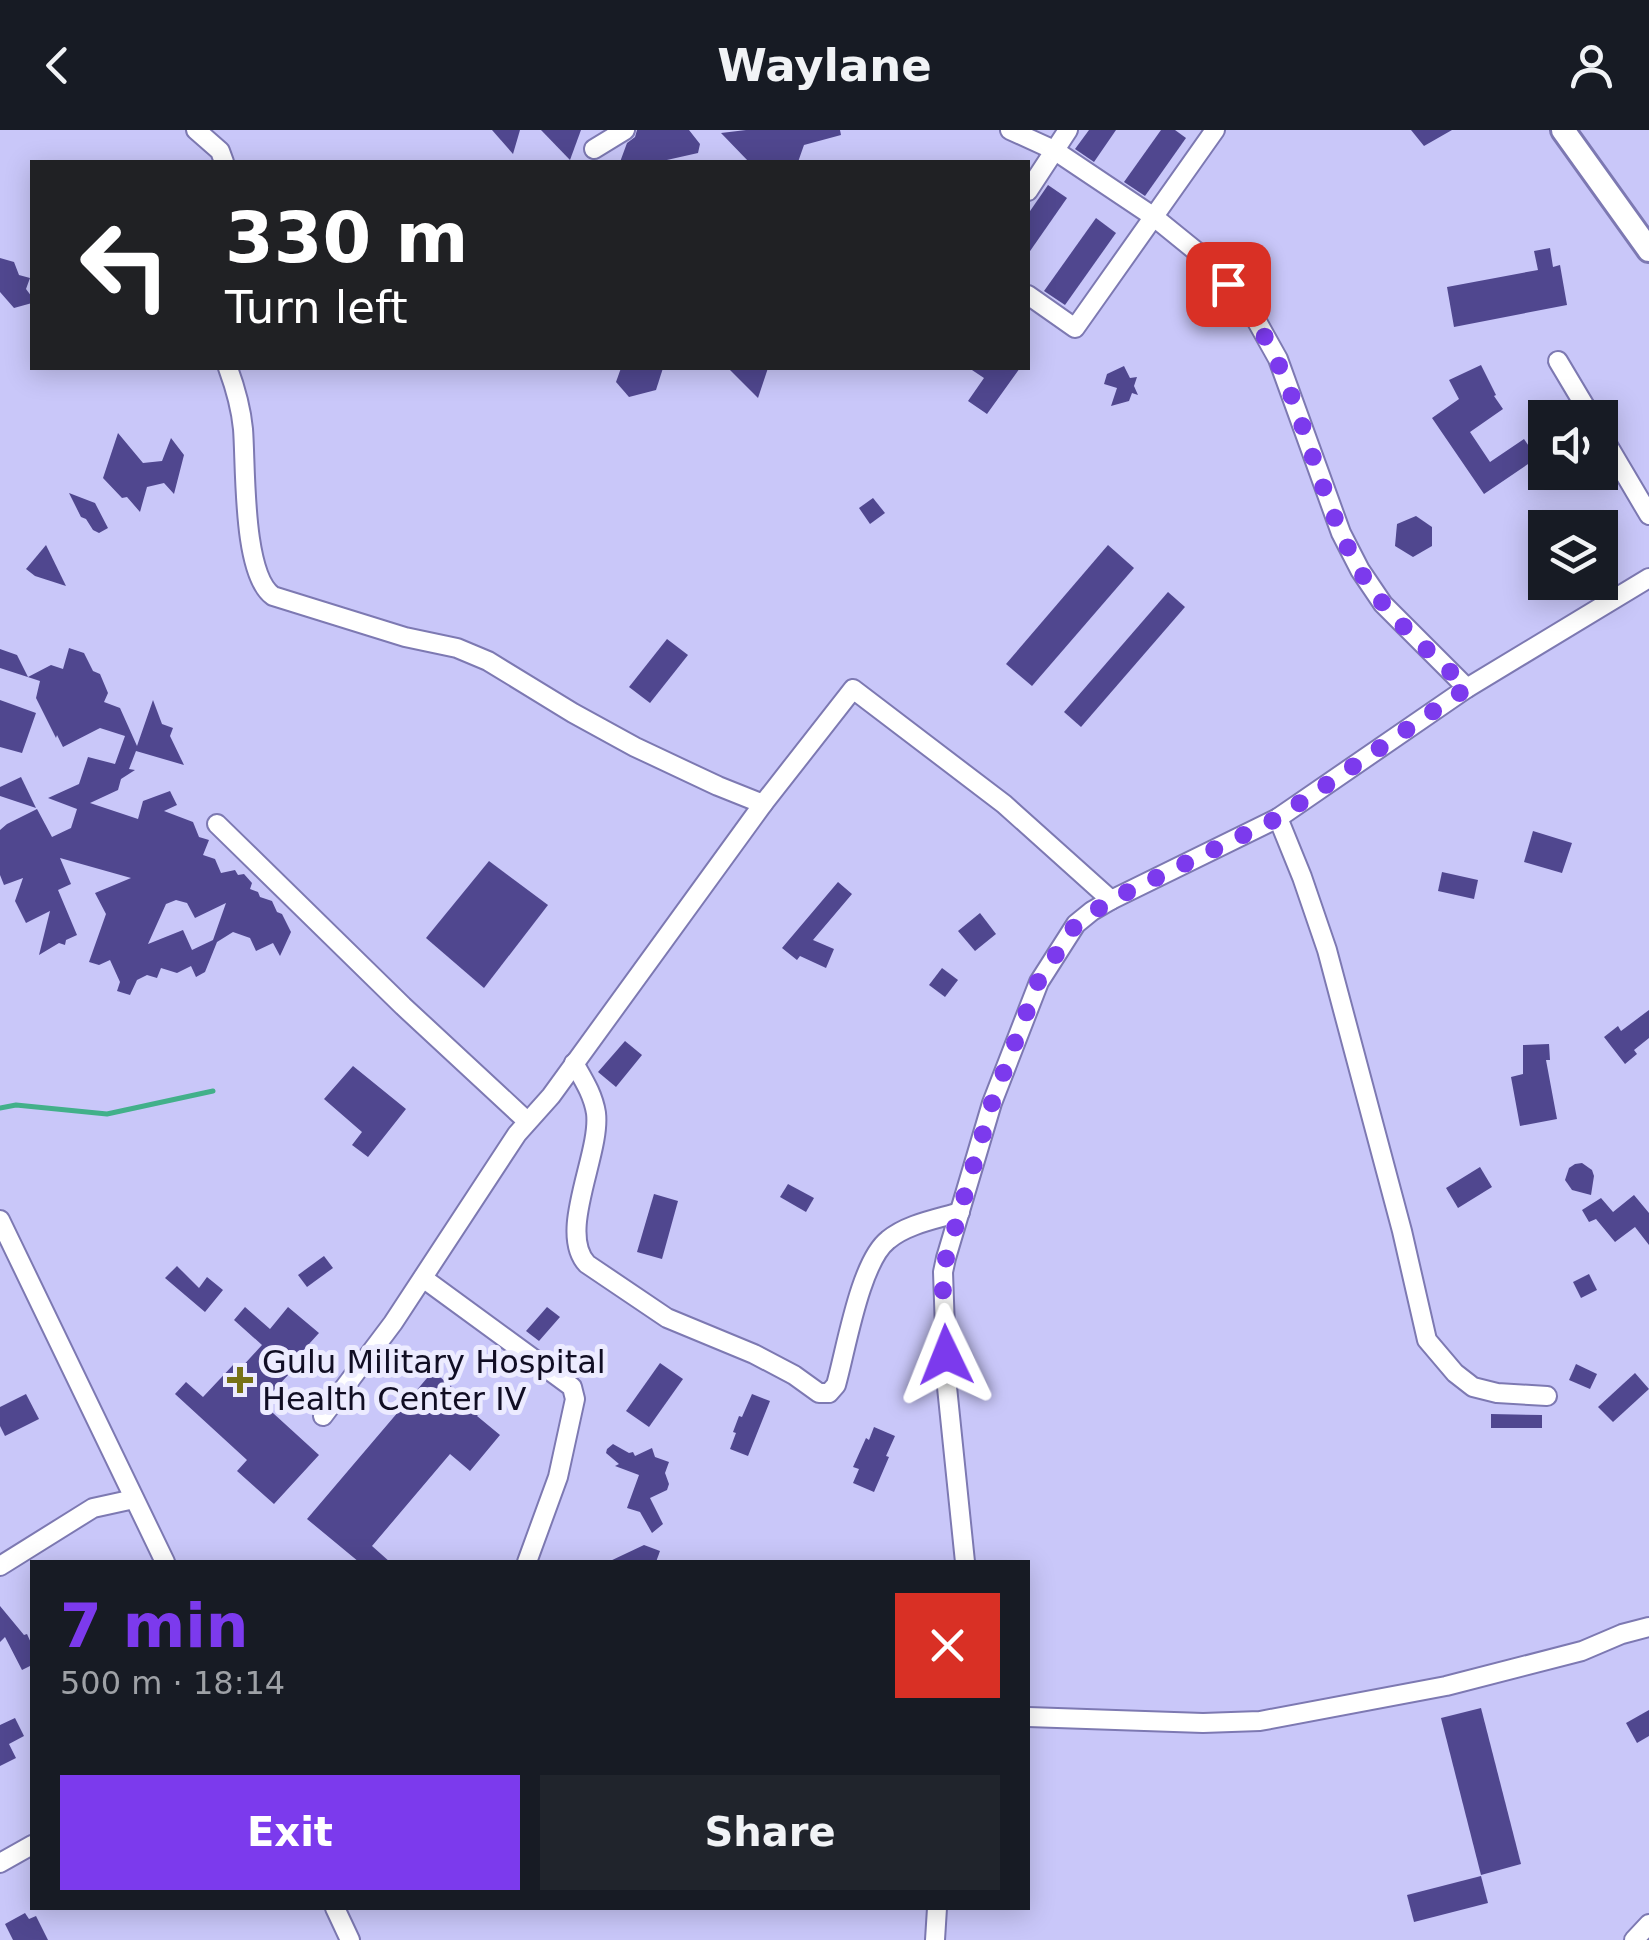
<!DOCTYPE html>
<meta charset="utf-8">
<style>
:root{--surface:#171b24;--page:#20242c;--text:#f1f3f6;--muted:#9ea1a6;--accent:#7c3aed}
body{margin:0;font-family:"DejaVu Sans",sans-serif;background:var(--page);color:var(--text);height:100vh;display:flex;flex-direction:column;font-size:38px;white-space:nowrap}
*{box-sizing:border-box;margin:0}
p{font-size:32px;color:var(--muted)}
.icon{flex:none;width:55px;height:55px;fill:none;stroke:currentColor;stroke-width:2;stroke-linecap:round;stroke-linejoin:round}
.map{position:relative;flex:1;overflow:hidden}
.drawer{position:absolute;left:30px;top:1430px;width:1000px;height:350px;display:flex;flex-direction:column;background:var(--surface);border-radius:0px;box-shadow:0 5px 25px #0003}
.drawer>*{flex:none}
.banner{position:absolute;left:30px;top:30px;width:1000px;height:210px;border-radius:0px;box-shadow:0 5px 25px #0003;background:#202124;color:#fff;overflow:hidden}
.tools{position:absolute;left:1528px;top:270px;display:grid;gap:20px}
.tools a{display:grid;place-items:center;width:90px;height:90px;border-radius:0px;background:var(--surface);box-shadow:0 5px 25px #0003;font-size:50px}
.pin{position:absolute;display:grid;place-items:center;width:85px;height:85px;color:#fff;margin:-42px;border-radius:20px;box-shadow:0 5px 15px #0006}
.me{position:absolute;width:110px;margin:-55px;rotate:358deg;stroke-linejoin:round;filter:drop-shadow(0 0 8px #0008)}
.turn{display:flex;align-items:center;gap:35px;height:210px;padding:0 30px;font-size:45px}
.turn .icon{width:130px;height:130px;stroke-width:2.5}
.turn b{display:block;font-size:70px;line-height:85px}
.round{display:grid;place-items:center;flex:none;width:105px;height:105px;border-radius:0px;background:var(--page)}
.headline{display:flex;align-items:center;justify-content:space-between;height:170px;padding:0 30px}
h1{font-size:60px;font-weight:700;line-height:75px;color:var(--accent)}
.cta{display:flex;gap:20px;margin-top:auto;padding:20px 30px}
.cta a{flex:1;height:115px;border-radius:0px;background:var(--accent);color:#fff;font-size:40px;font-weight:700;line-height:115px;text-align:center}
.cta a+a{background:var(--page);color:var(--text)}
header{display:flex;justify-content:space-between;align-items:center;height:130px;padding:0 30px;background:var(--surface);font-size:45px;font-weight:700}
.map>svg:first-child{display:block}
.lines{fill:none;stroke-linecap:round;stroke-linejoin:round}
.stream{stroke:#42b08a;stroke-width:5}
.building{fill:#50478f;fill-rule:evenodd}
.street-casing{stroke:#7d79b2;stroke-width:22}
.secondary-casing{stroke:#7d79b2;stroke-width:28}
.street{stroke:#fff;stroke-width:18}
.secondary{stroke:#fff;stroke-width:22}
.route{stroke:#7c3aed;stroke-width:18;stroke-dasharray:0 32.4}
.poi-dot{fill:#777215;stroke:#ecebff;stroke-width:4}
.labels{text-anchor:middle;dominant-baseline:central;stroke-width:10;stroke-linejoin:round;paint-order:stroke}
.poi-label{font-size:32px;fill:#110e24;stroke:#ecebff;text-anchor:start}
</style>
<header><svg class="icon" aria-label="back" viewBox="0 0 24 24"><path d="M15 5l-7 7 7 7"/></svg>Waylane<svg class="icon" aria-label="person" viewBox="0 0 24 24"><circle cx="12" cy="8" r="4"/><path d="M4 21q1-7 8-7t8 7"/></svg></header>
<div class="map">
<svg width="1649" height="1810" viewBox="0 0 1649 1810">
<rect width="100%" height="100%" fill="#c9c7f9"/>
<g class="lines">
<!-- stream -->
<path class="stream" d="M0,978L16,975L107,984L213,961"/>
</g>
<!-- building -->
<g class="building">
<path d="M492,0H520L513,24Z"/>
<path d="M541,0H581L570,30Z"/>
<path d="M637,0H689L700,14L698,23L658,32H620L627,13L635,7Z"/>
<path d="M746,0H840L841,5L804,15L798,32H749L721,3Z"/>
<path d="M1089,0H1116L1094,32L1075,19Z"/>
<path d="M1161,0H1175L1186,8L1145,66L1124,52Z"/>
<path d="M1411,0H1452L1424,16Z"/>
<path d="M1048,55L1067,68L1028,124V84Z"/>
<path d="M1096,88L1116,103L1065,175L1044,161Z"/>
<path d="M1550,118L1553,137L1560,135L1567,175L1454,197L1447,157L1538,140L1534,121Z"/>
<path d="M0,128L14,132L19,145L30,148L26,159L32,167V173L14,178L0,162Z"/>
<path d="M1481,235L1496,265L1494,266L1503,279L1470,302L1490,332L1524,309L1537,328L1484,364L1432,288L1459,269L1449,250Z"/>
<path d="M1124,236L1130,248L1137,247L1134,256L1138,265L1132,263L1129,271L1111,276L1117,258L1104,254L1107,244Z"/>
<path d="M621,238H663L656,260L629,267L616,252Z"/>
<path d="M728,238H768L758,268Z"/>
<path d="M969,238H1020L987,284L968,271L984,248Z"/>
<path d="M118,303L143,333L162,331L171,308L184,325L174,364L164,353L147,357L140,382L127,367L122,368L103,348Z"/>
<path d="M69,363L95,373L108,398L99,403L93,400L86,389L81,387Z"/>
<path d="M873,368L885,383L870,394L859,378Z"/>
<path d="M1416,386L1432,397V416L1413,427L1395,416L1397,394Z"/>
<path d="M46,415L66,456L35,446L26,439Z"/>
<path d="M1108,415L1134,438L1032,556L1006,534Z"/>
<path d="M1168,462L1185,477L1081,597L1064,582Z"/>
<path d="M667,509L688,525L650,573L629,557Z"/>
<path d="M69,518L84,523L93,541L100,544L108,563L104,572L120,578L137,616L153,570L162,594L173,598L170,606L184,635L136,621L129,639L135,640L121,649L118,660L90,673L138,689L143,671L170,661L177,675L164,681L193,692L199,707L209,710L203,725L215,729L221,743L235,740L238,745L244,744L252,753L250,759L258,762L260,767L272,771L277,782L282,784L291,802L280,826L273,813L256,821L250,808L233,802L217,812L205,842L196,847L191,836L177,843L161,838L157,848L147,845L137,850L130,865L117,861L120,852L110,830L99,835L89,832L106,784L95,763L131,748L60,728L71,754L58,760L77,805L66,810L65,815L59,813L39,825L50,781L26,793L15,771L23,748L4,755L0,745V700L7,694L37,679L52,707L71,698L77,679L48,668L79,654L88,627L115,634L125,606L100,598L63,617L57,605L56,608L36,568L40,551L0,538V519L17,525L28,547L51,535L63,539ZM176,770L187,773L195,788L226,773L213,810L192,820L183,800L148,814L166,774Z"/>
<path d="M0,570L36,583L22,623L0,617Z"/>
<path d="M21,647L36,678L0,666V657Z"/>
<path d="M1533,701L1572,713L1562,743L1524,732Z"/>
<path d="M489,731L548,775L484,858L426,808Z"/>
<path d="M1442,742L1478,750L1474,769L1438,761Z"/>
<path d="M838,752L852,764L813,810L834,819L826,838L800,826L797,830L782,818Z"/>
<path d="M980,783L996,804L975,821L958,801Z"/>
<path d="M942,838L958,850L945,867L929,855Z"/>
<path d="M1649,880V908L1634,920L1637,924L1625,934L1604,907L1618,896L1621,901Z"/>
<path d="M625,911L642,925L616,957L598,942Z"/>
<path d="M1549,914L1550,930H1546L1557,989L1520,996L1511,947L1523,944V915Z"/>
<path d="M353,936L406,979L368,1027L352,1015L362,1002L324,969Z"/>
<path d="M1582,1033L1592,1040L1594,1046L1591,1065L1572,1060L1565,1050L1569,1038L1575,1034Z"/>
<path d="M1480,1037L1492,1057L1458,1078L1446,1058Z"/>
<path d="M788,1054L814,1068L806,1082L780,1067Z"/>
<path d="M654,1064L678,1071L662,1129L637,1122Z"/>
<path d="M1634,1065L1649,1083V1115L1635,1097L1615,1112L1596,1089L1589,1092L1582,1080L1601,1068L1613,1082Z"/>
<path d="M324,1126L333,1138L307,1157L298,1145Z"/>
<path d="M177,1136L199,1158L207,1147L223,1160L205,1182L165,1148Z"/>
<path d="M1589,1144L1597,1160L1581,1168L1573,1152Z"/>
<path d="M245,1177L270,1199L288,1177L319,1203L299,1225L303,1229L262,1273L319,1325L274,1374L237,1341L247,1330L175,1264L186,1252L203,1267L234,1234L240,1239L262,1215L234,1190Z"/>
<path d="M547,1177L560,1187L539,1211L526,1201Z"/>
<path d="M660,1233L683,1249L649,1297L626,1281Z"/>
<path d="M1576,1234L1597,1244L1590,1259L1569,1250Z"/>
<path d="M433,1241L481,1282L477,1286L500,1305L470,1341L450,1324L372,1416L390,1432H359L307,1389Z"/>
<path d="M1635,1243L1649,1259L1613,1292L1598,1277Z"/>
<path d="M26,1264L39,1289L5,1306L0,1296V1277Z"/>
<path d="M752,1264L770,1271L748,1326L730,1319L736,1303L733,1302L739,1286L742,1287Z"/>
<path d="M1491,1284L1542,1285V1298H1491Z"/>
<path d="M874,1297L895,1306L886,1326L889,1327L874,1362L853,1353L859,1339L853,1337L866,1308L869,1310Z"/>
<path d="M613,1314L629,1323L633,1322L635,1326L652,1318L655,1327L669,1332L665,1343L669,1354L667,1360L650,1368L663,1394L652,1403L640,1382L627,1378L639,1345L615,1336L619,1334L606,1323L607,1319Z"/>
<path d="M644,1415L660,1421L656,1432H608Z"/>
<path d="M0,1476L24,1505L27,1504L32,1515V1535L22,1540L5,1507L0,1512Z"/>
<path d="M1481,1578L1521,1734L1481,1745L1441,1588Z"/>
<path d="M1649,1580V1606L1637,1613L1626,1593Z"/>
<path d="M15,1588L24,1606L9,1614L16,1628L0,1636V1595Z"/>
<path d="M1481,1746L1488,1773L1414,1792L1407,1765Z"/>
<path d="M25,1783L29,1789L36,1786L48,1810H13L5,1794Z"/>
</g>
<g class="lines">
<defs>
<g id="street">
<path d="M196,0L220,21L224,32"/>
<path d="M1010,0L1054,20L1154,87L1207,130L1250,179L1278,229L1341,403L1360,440L1383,474L1467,558"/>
<path d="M594,19L625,0"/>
<path d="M1028,61L1068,0"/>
<path d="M1028,165L1075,198L1215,0"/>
<path d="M1558,231L1592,288"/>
<path d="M228,238C235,257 241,278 243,299C246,336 242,444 273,466L405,507L457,518L488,531L573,583L635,617L718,656L763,674L853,559L1004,674L1111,770L1278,688L1467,558L1649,448"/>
<path d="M1600,302L1649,385"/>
<path d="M1278,688L1302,747L1327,820L1402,1101L1427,1210L1455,1243L1473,1257L1497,1263L1547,1266"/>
<path d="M217,694L403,876L527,991"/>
<path d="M574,933C583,949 593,964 596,983C601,1024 557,1102 587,1134L667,1188L754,1224L794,1245L819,1263H829L836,1255C846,1220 860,1132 888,1110C907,1094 937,1089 960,1082"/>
<path d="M0,1090L165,1432"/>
<path d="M423,1148L572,1257L575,1269L558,1347L527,1432"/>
<path d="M323,1286L393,1193L517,1004L551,966L763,674"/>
<path d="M965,1432L947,1257L943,1142L946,1128L992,973L1039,852L1076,794L1092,781L1111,770"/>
<path d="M0,1436L93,1378L134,1369"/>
<path d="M1028,1587L1203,1593L1260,1591L1446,1556L1582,1521L1622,1504L1649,1497"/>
<path d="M0,1733L32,1715"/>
<path d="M335,1778L350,1810"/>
<path d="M935,1810L937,1778"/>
<path d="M1634,1810L1649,1794"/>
</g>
<path id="secondary" d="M1563,0L1649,120"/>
</defs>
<!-- street casing -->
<use href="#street" class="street-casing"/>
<!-- secondary casing -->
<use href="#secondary" class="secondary-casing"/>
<!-- street -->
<use href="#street" class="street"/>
<!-- secondary -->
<use href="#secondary" class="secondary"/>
</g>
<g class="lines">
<!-- route -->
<path class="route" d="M946,1225L942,1142L992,973L1038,852L1076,794L1111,770L1278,688L1467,558C1430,521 1385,485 1359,439C1307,347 1301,237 1228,154"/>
</g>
<!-- markers -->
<path class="poi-dot" d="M235 1235h10v10h10v10h-10v10h-10v-10h-10v-10h10z"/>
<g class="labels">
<!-- poi labels -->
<g class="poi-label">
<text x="262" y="1232">Gulu Military Hospital<tspan x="262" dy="37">Health Center IV</tspan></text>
</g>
</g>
</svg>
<div class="tools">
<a><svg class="icon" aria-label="sound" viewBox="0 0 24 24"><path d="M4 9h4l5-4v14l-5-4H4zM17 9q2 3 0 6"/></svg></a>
<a><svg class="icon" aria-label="layers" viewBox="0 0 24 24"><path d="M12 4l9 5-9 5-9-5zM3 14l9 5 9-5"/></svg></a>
</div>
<div class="pin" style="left:1228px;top:154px;background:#d93025"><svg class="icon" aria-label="arrive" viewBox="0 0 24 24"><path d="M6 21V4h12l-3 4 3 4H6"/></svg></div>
<svg class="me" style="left:946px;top:1225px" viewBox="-20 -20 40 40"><path d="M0-17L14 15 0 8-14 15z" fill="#7c3aed" stroke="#fff" stroke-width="4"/></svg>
<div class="banner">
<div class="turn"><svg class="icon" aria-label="left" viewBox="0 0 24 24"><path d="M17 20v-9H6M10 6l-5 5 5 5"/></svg><div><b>330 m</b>Turn left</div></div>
</div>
<section class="drawer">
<div class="headline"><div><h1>7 min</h1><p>500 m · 18:14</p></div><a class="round" style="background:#d93025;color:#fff"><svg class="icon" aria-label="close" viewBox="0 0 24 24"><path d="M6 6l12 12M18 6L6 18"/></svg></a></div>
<div class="cta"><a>Exit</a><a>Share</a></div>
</section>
</div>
